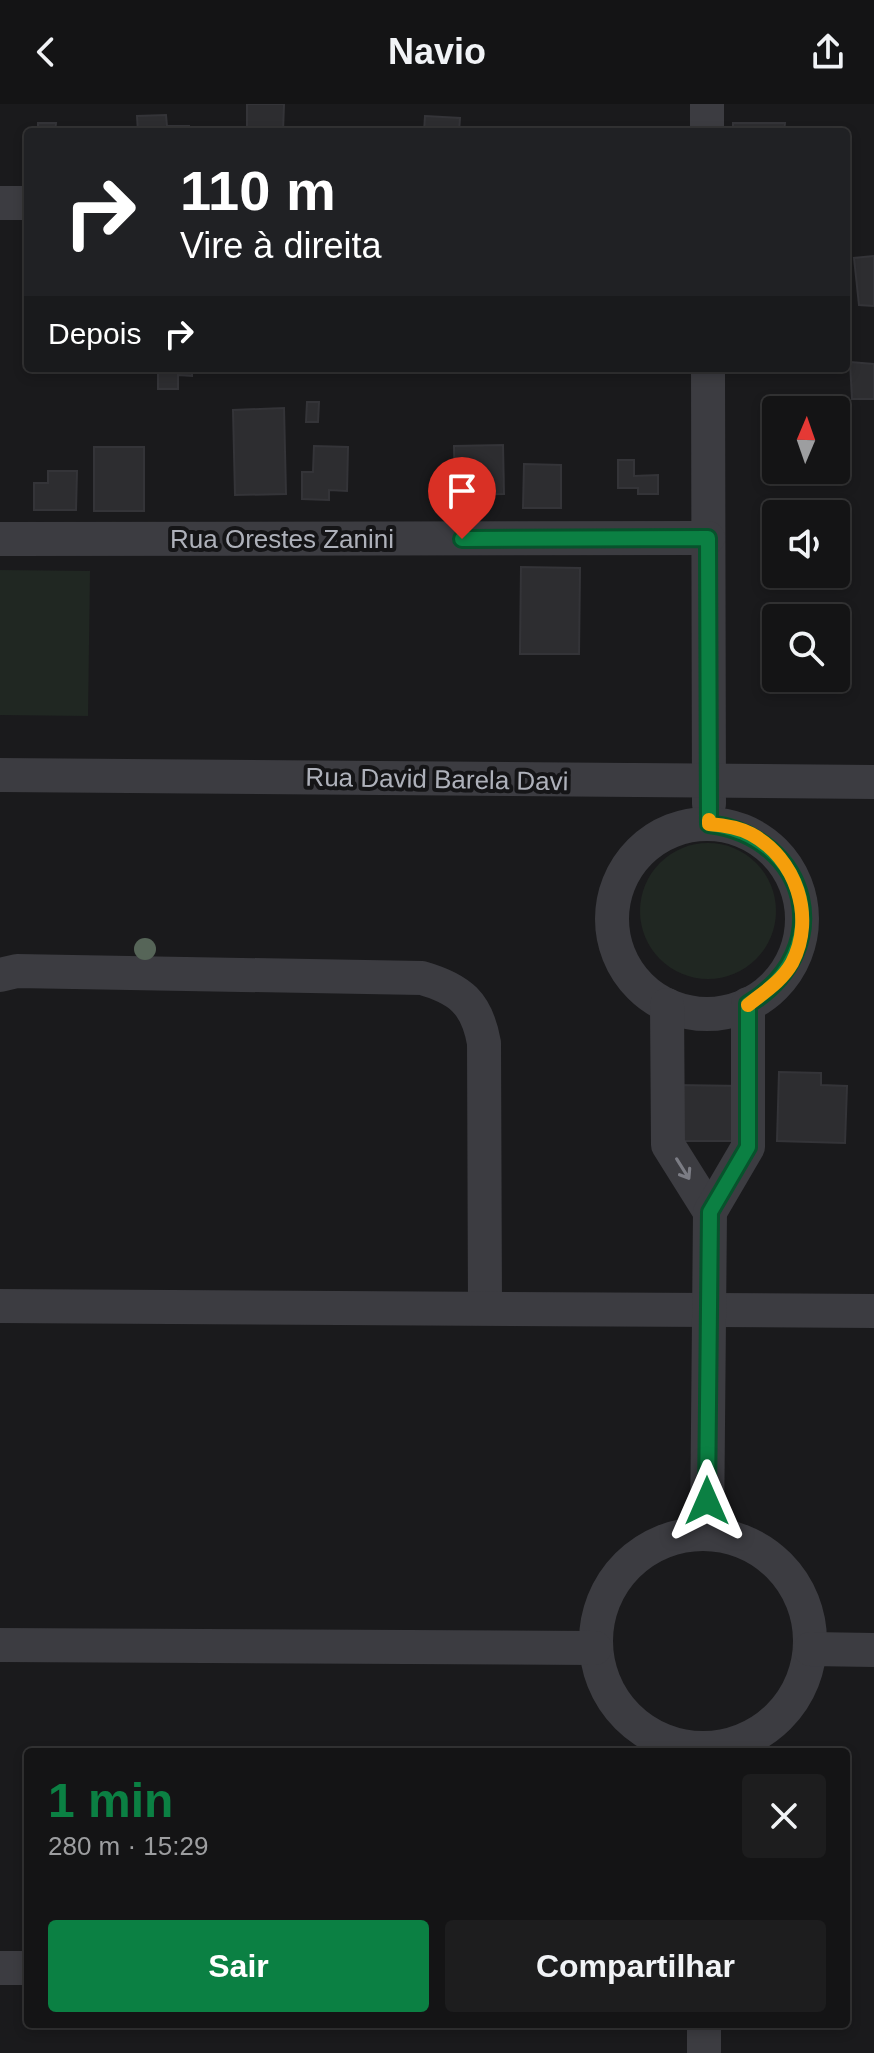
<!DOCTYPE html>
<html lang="pt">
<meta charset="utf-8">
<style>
:root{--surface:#141415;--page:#1d1d1e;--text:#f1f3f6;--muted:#9d9ea0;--line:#333334;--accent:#0b8043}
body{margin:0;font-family:Arial,sans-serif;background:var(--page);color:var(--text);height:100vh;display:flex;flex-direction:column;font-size:30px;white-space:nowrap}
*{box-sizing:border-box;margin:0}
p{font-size:26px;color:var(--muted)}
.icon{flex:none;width:44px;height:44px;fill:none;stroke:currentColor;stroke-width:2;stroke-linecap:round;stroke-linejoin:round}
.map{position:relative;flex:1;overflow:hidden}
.side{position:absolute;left:24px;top:1644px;width:826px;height:280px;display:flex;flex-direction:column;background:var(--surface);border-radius:8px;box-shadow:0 4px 12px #0003,0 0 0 2px var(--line)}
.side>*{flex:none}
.top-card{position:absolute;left:24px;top:24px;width:826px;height:244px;border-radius:8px;box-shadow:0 4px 12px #0003,0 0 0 2px var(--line);background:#202124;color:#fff;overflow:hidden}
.needle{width:52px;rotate:2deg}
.fabs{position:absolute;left:762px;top:292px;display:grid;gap:16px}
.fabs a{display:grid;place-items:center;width:88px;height:88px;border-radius:8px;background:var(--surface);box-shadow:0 4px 12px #0003,0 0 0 2px var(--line);font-size:40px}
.pin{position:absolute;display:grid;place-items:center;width:68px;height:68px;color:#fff;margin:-82px -34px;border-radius:50% 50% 50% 0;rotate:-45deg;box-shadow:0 0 8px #0007}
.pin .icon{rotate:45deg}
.me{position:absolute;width:88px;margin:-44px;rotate:0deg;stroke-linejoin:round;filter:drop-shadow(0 0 6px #0008)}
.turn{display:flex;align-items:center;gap:28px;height:168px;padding:0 24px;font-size:36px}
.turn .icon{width:104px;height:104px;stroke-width:2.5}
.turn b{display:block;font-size:56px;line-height:68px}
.then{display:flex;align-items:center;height:76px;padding:0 24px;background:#0003;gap:16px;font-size:30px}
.round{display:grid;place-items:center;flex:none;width:84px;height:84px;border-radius:8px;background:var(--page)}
.headline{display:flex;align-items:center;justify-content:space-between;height:136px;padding:0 24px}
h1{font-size:48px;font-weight:700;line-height:60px;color:var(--accent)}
.button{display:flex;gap:16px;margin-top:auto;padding:16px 24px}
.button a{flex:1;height:92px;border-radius:8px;background:var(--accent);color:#fff;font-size:32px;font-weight:700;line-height:92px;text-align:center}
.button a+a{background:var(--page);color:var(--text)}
header{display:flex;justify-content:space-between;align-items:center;height:104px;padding:0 24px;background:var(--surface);font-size:36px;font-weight:700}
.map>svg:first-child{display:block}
.green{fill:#202722}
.building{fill:#2d2d30;stroke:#343438;stroke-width:2}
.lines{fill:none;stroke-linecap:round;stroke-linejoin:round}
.minor{stroke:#3c3c41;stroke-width:34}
.tree{fill:#566558}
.oneway{stroke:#7b7c84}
.route-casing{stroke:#07532c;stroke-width:20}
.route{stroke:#0b8043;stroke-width:14}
.slow{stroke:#f59e0b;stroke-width:14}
.labels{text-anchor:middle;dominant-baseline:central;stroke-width:8;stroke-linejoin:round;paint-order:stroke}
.street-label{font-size:26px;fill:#aeb1ba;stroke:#151517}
</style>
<header><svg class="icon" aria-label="back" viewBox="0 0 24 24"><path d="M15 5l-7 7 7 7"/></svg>Navio<svg class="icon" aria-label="share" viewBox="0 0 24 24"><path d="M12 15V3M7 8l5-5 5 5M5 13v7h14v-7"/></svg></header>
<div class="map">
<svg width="874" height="1949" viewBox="0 0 874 1949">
<rect width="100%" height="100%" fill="#1a1a1c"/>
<!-- green -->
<g class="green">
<path d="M0,466L90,467L88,612L0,611Z"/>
<circle cx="708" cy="807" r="68"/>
</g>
<!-- building -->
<g class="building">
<path d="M247,0H284L283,28H247Z"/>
<path d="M166,11L167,22H189V28H138L137,12Z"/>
<path d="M425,12L460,14L459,28H424Z"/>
<path d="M38,19H56L55,28H38Z"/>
<path d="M733,19H785L784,28H733Z"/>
<path d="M874,152V202L859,201L854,154Z"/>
<path d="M850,258L874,260V295H852Z"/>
<path d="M158,264H192V272L178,271V285H158Z"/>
<path d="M240,264H288V268L240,267Z"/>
<path d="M307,298H319L318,318H306Z"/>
<path d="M284,304L286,390L235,391L233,306Z"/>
<path d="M503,341L504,390L455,391L454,342Z"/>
<path d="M314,342L348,343L347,387L329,386V396L302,395V368H313Z"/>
<rect x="94" y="343" width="50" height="64"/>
<path d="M618,356H634V372L658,371V390H638V384H618Z"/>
<path d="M524,360L561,361V404H523Z"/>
<path d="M48,367H77L76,406H34V379H48Z"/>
<path d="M521,463L580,464L579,550H520Z"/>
<path d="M769,520H776V574H822V582L768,581Z"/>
<path d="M779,968L821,969V981L847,982L845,1039L777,1037Z"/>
<path d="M675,981L743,982V1037H675Z"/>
</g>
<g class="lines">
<!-- minor -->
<g class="minor">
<path d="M707,0V28"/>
<path d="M0,99H28"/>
<path d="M708,264L709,700"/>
<path d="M0,435L708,434"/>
<path d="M0,671L874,678"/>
<circle cx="707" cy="815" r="95"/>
<path d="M0,871L17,867L422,874C460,885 477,899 484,939L485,1204"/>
<path d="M667,901L668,1041L710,1108"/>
<path d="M0,1202L874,1207"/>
<path d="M707,1429L710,1108L748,1043V900"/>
<circle cx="703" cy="1537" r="107"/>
<path d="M0,1541L595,1544"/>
<path d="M810,1545L874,1546"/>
<path d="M0,1864H28"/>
<path d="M704,1949V1920"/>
</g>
</g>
<!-- trees -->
<circle class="tree" cx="145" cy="845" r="11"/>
<!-- one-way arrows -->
<defs><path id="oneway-shaft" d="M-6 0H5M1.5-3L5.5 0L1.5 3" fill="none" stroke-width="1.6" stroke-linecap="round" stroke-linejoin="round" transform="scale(2)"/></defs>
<use class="oneway" href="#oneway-shaft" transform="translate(683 1065) rotate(58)"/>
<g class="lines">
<defs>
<path id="route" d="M462,435L708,434L709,720C811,733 837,847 748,900V1043L710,1108L707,1397"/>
</defs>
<!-- route casing -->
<use href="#route" class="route-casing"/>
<!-- route -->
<use href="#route" class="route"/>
<!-- slow -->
<path class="slow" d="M709,716V720C723,721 738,723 751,730C796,754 816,813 792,859C781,878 764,888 748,901"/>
</g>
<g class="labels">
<!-- street labels -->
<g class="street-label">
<text x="282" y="435">Rua Orestes Zanini</text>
<text transform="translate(437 675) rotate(1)">Rua David Barela Davi</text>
</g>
</g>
</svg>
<div class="fabs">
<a><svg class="needle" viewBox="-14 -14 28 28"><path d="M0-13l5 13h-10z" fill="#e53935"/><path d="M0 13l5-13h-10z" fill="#9d9ea0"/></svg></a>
<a><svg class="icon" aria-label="sound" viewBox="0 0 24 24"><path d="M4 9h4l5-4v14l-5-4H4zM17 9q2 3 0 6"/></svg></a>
<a><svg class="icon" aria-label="search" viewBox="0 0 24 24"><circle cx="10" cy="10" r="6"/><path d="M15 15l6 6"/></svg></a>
</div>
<div class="pin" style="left:462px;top:435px;background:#d93025"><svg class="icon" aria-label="arrive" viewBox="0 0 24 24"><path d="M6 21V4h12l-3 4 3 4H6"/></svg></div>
<svg class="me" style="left:707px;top:1397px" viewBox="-20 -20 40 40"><path d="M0-17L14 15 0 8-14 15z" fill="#0b8043" stroke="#fff" stroke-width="4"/></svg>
<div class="top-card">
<div class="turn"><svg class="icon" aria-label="right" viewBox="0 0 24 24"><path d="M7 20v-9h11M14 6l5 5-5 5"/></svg><div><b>110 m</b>Vire à direita</div></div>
<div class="then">Depois<svg class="icon" aria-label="right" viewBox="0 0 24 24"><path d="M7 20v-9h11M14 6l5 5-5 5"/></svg></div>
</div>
<section class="side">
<div class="headline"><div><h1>1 min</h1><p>280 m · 15:29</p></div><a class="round"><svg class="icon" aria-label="close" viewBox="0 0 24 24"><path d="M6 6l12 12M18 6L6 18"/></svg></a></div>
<div class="button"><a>Sair</a><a>Compartilhar</a></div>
</section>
</div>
